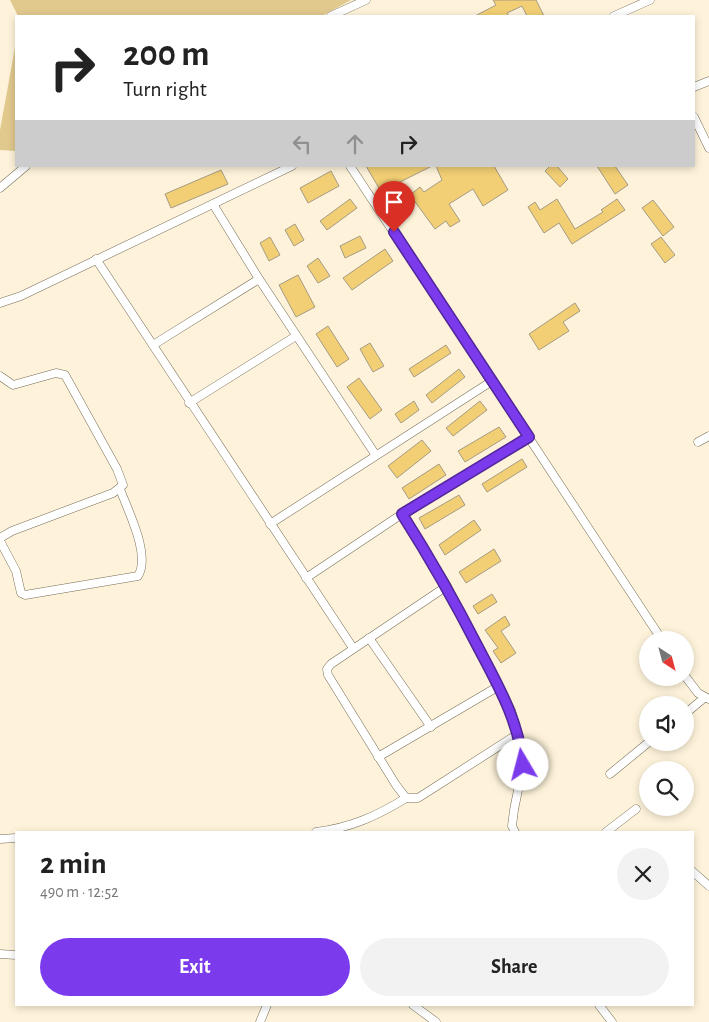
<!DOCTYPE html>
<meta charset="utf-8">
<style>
:root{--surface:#fff;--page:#f2f2f2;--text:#222;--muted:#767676;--accent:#7c3aed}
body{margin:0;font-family:"Alegreya Sans",sans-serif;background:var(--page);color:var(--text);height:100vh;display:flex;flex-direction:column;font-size:19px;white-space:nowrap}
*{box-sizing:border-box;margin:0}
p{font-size:16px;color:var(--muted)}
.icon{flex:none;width:28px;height:28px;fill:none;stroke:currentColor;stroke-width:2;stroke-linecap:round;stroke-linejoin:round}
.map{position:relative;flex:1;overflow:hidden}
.sheet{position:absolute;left:15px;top:831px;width:679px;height:175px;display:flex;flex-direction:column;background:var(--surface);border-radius:0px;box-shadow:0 2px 8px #0003}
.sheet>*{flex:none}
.top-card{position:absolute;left:15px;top:15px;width:680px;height:152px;border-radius:0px;box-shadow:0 2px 8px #0003;background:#fff;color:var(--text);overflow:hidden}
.needle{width:32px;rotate:144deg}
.buttons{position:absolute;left:639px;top:631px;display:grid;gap:10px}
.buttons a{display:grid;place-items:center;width:55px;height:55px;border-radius:50%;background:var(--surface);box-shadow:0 2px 8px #0003;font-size:25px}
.pin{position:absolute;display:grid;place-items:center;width:42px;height:42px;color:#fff;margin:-51px -21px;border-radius:50% 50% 50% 0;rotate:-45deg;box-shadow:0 0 5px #0007}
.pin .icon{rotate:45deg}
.me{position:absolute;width:55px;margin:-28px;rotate:352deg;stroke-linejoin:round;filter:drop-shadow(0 0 4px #0008)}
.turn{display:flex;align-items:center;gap:18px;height:105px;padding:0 25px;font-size:22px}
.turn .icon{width:65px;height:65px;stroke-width:2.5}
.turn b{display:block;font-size:35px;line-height:42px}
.lanes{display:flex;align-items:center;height:48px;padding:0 25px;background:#0003;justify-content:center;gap:25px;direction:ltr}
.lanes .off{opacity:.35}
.round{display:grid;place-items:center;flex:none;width:52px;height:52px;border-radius:26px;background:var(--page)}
.headline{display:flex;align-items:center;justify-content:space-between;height:85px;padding:0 25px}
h1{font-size:30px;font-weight:600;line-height:38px}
.cta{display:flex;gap:10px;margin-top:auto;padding:10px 25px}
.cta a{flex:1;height:58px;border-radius:30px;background:var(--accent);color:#fff;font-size:20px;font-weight:600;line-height:58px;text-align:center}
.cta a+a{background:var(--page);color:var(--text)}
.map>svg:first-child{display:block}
.green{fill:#e1c98e}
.building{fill:#f2cf74;stroke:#a59b84}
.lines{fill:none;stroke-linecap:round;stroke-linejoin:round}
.street-casing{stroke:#766d56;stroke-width:9}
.street{stroke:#fff;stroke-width:8}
.route-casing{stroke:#51269a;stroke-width:12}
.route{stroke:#7c3aed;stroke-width:9}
</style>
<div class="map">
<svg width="709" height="1022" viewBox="0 0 709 1022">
<rect width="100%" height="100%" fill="#fef3da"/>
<!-- green -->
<g class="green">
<path d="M10,0H351L322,16H18Z"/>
<path d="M16,42V151L0,150V130Z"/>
</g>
<!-- building -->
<g class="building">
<path d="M493,0H536L544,16H527L522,6L507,13L509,16H475L496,5Z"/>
<path d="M366,166H432L394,185L395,187L383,195Z"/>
<path d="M436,166H494L508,190L483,206L473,189L449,204L460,221L450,227L446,221L435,229L410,195L420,187L424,192L442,180Z"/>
<path d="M550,166H557L568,179L560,187L545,171Z"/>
<path d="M597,166H615L628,185L615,194Z"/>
<path d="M221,170L228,184L171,208L165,194Z"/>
<path d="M331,171L339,186L308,203L300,188Z"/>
<path d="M350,199L357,208L327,230L320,221Z"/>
<path d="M557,199L575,229L603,212L601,210L617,199L625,210L572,244L559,223L544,233L528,207L535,202L540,210Z"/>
<path d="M653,200L674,227L663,236L642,208Z"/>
<path d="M295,224L304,240L294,246L285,230Z"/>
<path d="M360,236L366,248L345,258L340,246Z"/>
<path d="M270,237L280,255L269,261L260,243Z"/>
<path d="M661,237L675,255L665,263L651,244Z"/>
<path d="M385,249L393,261L352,290L343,278Z"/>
<path d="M318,258L330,276L318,283L307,266Z"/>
<path d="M298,275L315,307L296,317L279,285Z"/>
<path d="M575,303L580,311L563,322L569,331L539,350L529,334Z"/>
<path d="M328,326L349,359L337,367L316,334Z"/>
<path d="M370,343L384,366L373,372L360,349Z"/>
<path d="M446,345L451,353L414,377L409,369Z"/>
<path d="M459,369L465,377L432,403L426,395Z"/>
<path d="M359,378L382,410L370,419L347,387Z"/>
<path d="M414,401L419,410L401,423L395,414Z"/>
<path d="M480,401L487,410L453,436L446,428Z"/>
<path d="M499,427L506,437L465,462L458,451Z"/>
<path d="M422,440L431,451L397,478L388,466Z"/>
<path d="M522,459L527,467L487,492L482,484Z"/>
<path d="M439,464L446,475L409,499L402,488Z"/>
<path d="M459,495L465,505L425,529L419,518Z"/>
<path d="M474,520L481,530L445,555L439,545Z"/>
<path d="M494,549L501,561L466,583L459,572Z"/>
<path d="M492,594L497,602L478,614L473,606Z"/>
<path d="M505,616L510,625L501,631L516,653L501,663L493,651L498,648L485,630Z"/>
</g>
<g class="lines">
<defs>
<g id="street">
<path d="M331,16L366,0"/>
<path d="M614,16L650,0"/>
<path d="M694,87L709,81"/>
<path d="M694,117L709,148"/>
<path d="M350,166L662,640"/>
<path d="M0,188L26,166"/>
<path d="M213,204L259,279L375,454"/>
<path d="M96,259L353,648"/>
<path d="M0,303L21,296L292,166"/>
<path d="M153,345L259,279"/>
<path d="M0,376L13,385L56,373L65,375L117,469L123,485L113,493L12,531L0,538"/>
<path d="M189,403L296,336"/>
<path d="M698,442L709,436"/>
<path d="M402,514L447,586L511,710L518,734L523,765L514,810L512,826L515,832"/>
<path d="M270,524L492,381"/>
<path d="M0,541L16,571L21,593L25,595L138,576C151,555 128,511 120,489"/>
<path d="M306,578L402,514L529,437"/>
<path d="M447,586L331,664L327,669L328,675L396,785L406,798H418L518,734"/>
<path d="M369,638L431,727"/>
<path d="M685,676L698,693L709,699"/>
<path d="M685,714L704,698"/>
<path d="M378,757L499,686"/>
<path d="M610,774L649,742"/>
<path d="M316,832C350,828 377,816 406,798"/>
<path d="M606,832L636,809"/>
<path d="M0,839L16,838"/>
<path d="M692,871L709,886"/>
<path d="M0,954L16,955"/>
<path d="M413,1005L436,1022"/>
<path d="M599,1005L612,1022"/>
<path d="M260,1022L267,1005"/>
</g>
</defs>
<!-- street casing -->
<use href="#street" class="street-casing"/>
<!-- street -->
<use href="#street" class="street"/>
</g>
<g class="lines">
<defs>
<path id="route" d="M394,232L529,437L402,514C430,558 455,602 479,649C499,687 519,722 523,765"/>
</defs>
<!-- route casing -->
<use href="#route" class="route-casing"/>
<!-- route -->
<use href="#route" class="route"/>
</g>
</svg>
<div class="buttons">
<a><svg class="needle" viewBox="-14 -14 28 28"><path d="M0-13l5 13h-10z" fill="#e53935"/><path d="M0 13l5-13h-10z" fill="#767676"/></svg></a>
<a><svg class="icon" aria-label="sound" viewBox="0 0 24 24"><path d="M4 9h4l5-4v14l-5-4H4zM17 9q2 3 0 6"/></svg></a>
<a><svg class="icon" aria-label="search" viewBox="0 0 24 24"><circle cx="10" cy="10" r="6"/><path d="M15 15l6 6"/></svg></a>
</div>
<div class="pin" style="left:394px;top:232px;background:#d93025"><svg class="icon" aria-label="arrive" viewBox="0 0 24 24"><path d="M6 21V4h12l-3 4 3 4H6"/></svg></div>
<svg class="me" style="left:523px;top:765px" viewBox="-20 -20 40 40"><circle r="19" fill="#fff"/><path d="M0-13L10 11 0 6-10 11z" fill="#7c3aed"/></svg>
<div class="top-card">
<div class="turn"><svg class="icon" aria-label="right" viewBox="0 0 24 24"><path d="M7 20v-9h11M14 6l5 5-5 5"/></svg><div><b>200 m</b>Turn right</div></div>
<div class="lanes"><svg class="icon off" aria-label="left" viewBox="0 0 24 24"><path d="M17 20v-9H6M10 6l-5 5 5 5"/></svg><svg class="icon off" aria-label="ahead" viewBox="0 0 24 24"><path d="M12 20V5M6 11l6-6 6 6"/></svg><svg class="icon" aria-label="right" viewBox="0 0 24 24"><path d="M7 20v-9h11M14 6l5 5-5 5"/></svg></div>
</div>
<section class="sheet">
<div class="headline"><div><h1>2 min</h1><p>490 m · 12:52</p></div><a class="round"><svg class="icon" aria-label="close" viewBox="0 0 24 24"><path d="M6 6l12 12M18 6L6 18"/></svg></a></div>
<div class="cta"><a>Exit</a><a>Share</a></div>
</section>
</div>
